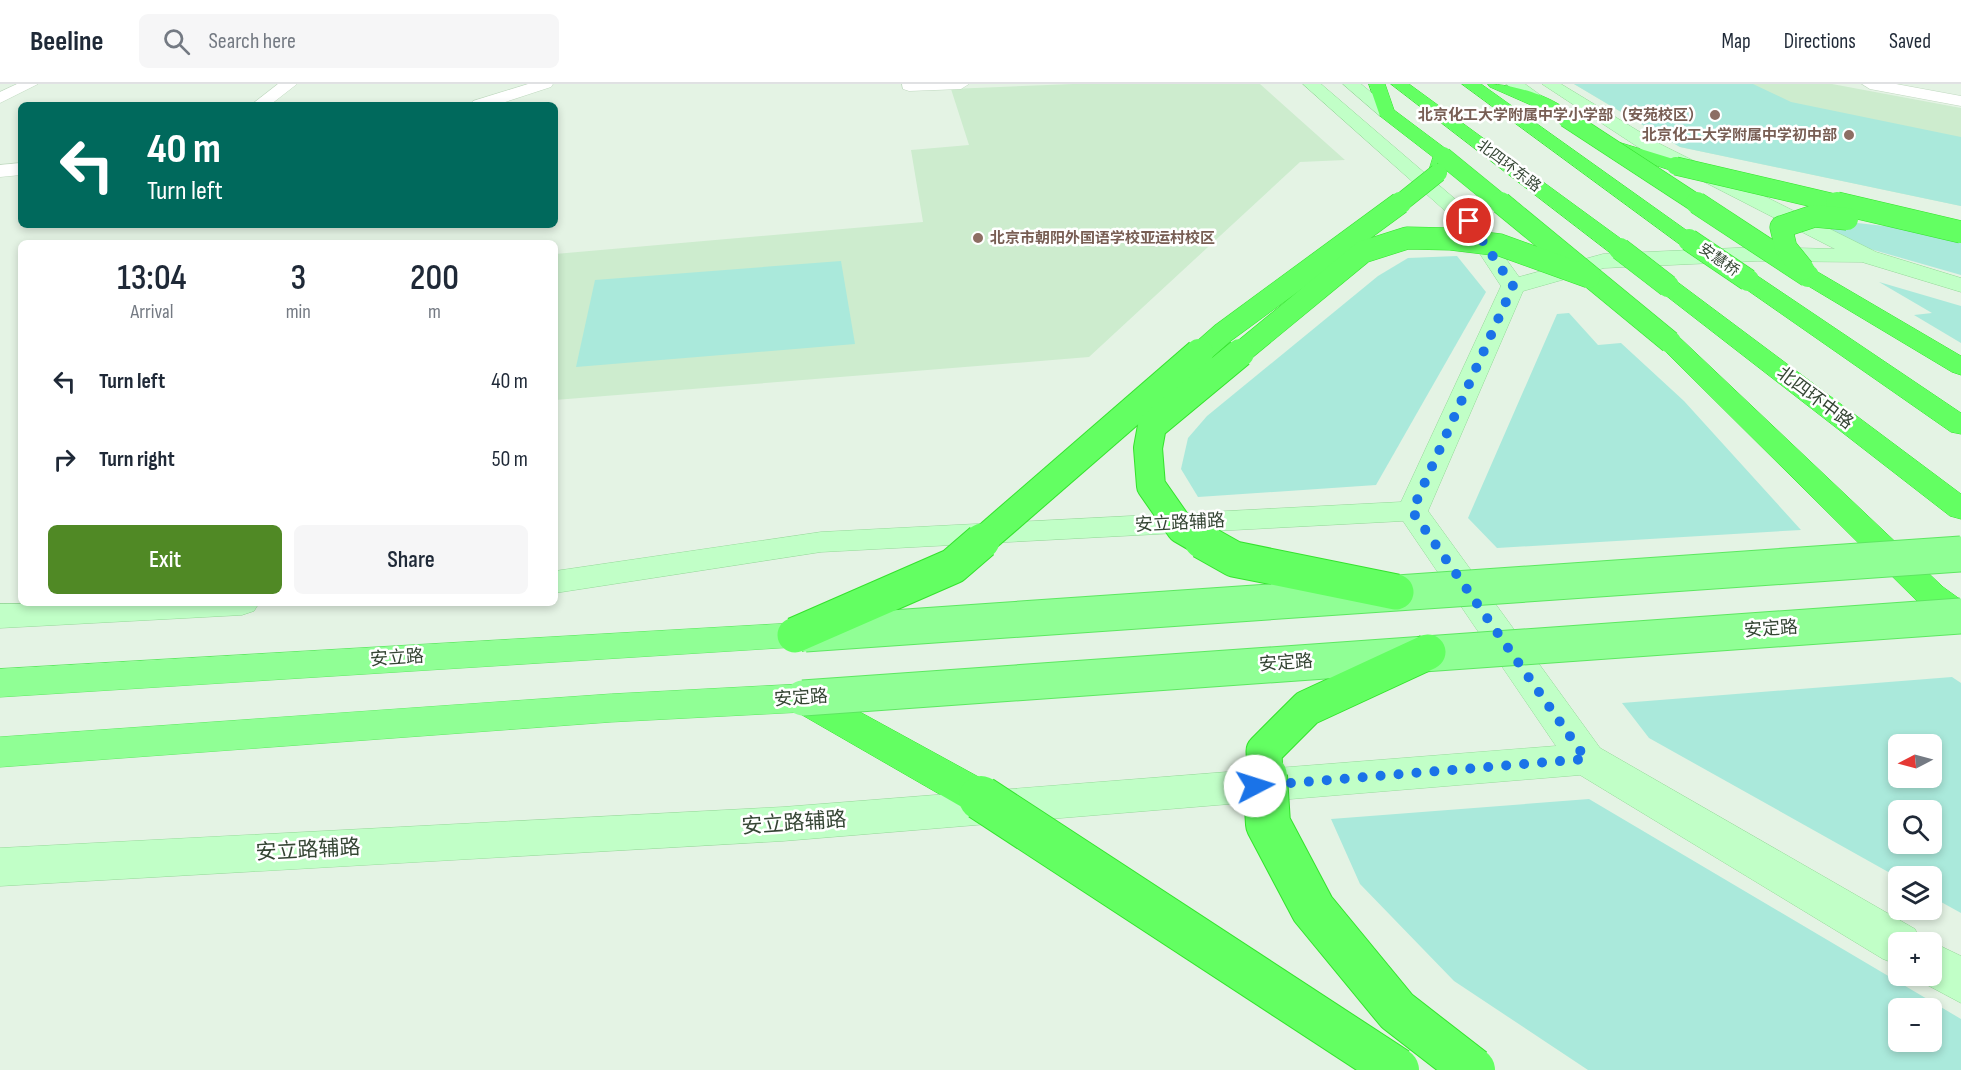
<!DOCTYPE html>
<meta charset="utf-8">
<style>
:root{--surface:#fff;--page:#f6f6f7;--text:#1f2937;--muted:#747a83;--line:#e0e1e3;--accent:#508925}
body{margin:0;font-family:"Sofia Sans Condensed","Noto Sans SC",sans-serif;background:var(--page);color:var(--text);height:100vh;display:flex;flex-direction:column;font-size:22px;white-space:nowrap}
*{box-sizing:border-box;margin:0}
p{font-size:20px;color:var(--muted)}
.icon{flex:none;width:33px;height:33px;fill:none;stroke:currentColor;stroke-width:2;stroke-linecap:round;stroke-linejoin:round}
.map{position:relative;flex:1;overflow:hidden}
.sheet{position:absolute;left:18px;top:156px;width:540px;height:366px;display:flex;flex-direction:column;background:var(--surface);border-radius:9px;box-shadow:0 3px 9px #0003}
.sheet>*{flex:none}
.guide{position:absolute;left:18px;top:18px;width:540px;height:126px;border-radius:9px;box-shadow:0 3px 9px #0003;background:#00695c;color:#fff;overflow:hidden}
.needle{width:39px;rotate:264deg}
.fabs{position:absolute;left:1888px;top:650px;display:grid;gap:12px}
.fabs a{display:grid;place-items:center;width:54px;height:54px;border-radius:9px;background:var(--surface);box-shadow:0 3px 9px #0003;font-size:30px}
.pin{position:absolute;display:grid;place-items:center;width:51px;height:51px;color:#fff;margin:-26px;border:3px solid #fff;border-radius:50%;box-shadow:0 2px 6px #0007}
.me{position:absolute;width:66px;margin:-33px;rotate:85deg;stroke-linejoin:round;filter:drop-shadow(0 0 4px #0008)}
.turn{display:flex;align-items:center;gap:21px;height:126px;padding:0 30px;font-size:27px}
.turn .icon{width:78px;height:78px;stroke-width:2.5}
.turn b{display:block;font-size:42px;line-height:51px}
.eta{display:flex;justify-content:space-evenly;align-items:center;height:102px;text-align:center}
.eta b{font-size:36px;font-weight:600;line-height:42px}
.primary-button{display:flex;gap:12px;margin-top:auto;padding:12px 30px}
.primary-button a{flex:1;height:69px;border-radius:9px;background:var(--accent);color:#fff;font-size:24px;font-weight:600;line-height:69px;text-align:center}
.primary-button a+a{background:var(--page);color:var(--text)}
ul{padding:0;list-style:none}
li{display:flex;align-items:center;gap:18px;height:78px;padding:0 30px}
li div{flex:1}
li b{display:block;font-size:22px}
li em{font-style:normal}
header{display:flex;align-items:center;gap:36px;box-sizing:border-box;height:84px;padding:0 30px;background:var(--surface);border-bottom:2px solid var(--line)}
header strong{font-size:28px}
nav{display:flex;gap:33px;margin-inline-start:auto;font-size:21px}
.search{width:420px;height:54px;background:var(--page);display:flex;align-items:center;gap:15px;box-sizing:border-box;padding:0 21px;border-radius:9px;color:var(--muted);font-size:22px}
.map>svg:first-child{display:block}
.education{fill:#cdecce}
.green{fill:#aae9db;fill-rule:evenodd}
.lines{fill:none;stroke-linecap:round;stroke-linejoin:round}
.street-casing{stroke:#c0d9c0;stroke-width:1}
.secondary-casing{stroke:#94d898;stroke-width:1}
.primary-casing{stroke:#5de761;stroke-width:1}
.highway-casing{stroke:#35e22e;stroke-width:1}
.street{fill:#fff;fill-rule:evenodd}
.secondary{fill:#c1ffc7;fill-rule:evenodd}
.primary{fill:#90ff95;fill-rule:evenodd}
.highway{fill:#63ff62;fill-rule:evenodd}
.primary-bridge-casing{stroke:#5de761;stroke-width:37;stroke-linecap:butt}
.highway-bridge-far4-casing{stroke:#35e22e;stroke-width:19;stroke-linecap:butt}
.highway-bridge-far3-casing{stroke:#35e22e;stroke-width:23;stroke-linecap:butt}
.highway-bridge-far2-casing{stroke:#35e22e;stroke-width:30;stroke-linecap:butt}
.highway-bridge-far1-casing{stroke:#35e22e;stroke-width:37;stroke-linecap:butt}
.highway-bridge-casing{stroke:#35e22e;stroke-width:46;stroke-linecap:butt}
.primary-bridge{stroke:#90ff95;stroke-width:35}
.highway-bridge-far4{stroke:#63ff62;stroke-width:18}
.highway-bridge-far3{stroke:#63ff62;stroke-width:22}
.highway-bridge-far2{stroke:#63ff62;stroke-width:28}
.highway-bridge-far1{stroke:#63ff62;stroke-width:35}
.highway-bridge{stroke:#63ff62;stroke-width:44}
.route{stroke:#1a73e8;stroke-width:10;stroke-dasharray:0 18}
.education-dot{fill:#8d6e63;stroke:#fff;stroke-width:2}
.labels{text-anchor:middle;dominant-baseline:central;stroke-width:5;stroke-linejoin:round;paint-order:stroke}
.far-education-label{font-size:15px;font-weight:bold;fill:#785e54;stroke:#fff;text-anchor:end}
.far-street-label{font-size:15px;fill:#354534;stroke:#fff}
.street-label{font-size:18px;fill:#354534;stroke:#fff}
.near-street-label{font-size:21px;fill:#354534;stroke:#fff}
</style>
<header>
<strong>Beeline</strong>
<div class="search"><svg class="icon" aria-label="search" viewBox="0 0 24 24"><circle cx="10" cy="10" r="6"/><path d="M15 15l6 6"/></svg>Search here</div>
<nav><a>Map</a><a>Directions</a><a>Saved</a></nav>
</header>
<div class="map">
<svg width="1961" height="986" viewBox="0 0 1961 986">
<rect width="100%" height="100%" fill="#e4f3e4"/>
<!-- education -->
<g class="education">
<path d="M1073,0H1260L1345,76L1300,78L1089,273L555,316V170L923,138L911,66L969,61L951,5Z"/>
<path d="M1574,0H1832L1961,24V122L1680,63Z"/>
</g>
<!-- green -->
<g class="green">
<path d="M1574,0H1753L1791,18L1961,53V122L1680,63Z"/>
<path d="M1848,138L1894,143L1961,158V191L1842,157L1816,143Z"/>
<path d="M1457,172L1486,208L1376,401L1198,413L1181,385L1188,354L1207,332L1378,192L1408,174Z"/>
<path d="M841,177L855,260L576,283L595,196Z"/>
<path d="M1879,198L1961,222V259L1914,231L1932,229Z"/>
<path d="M1569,229L1598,261L1621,259L1684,317L1801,446L1497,464L1468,434L1557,230Z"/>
<path d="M1952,593L1961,599V829L1932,813V792H1899V794L1649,654L1622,619ZM1899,660H1932V693H1899ZM1899,726H1932V759H1899Z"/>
<path d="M1589,715L1961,935V986H1588L1454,897L1360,800L1331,735ZM1899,924H1932V957H1899Z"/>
</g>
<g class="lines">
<defs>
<g id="street">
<path d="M17,0H38L0,19V8Z"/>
<path d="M278,0H297L270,21H251Z"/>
<path d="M528,0H553L551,3L496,21H471L473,17Z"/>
<path d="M902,0H969L961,5L909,7L903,5Z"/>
<path d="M1862,0H1896L1961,12V22L1870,5Z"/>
<path d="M21,79V91L0,93V81Z"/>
</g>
<g id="secondary">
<path d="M1303,0H1321L1476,133L1519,193L1603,170L1757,163L1835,165L1644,67L1542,0H1561L1658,59L1876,168L1961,194V208L1862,178L1757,177L1604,184L1523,207L1428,427L1600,664L1915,845L1921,858H1899V881L1883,875L1580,691L783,757L0,802V764L783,723L1556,662L1403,437L821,468L555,509V487L821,448L1401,418L1501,202L1461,141Z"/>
<path d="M1343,0H1361L1395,28L1392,32H1380Z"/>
<path d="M1506,0H1525L1554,21L1552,25H1540Z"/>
<path d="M259,519L254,527L242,531L0,544V520Z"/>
<path d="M1932,858L1961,872V919L1916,895L1914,891H1932Z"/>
</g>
<g id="primary">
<path d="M795,539L807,542L812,551L807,560L795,563L0,613V585Z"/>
<path d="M803,600L816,604L822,614L816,624L803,628L611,638L0,683V653L611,610Z"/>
</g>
<g id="highway">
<path d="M1369,0H1385L1394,26L1450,68L1452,72L1445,93H1431L1428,89L1433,73L1380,32Z"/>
<path d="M1391,0H1409L1628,160L1631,165L1628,170H1612Z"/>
<path d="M1462,0H1481L1700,156L1697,161H1681Z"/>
<path d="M1488,0C1512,0 1559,13 1575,34L1572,38H1560L1540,25L1490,3Z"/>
<path d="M1605,54L1683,78L1686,82L1676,88L1599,63L1596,59Z"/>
<path d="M1808,185L1816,187L1961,272V291L1952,288L1800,197L1797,192L1800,187Z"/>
<path d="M1748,189L1756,191L1961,329V350L1951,348L1740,201L1737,196L1740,191Z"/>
<path d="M1668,195L1676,197L1961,410V435L1950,432L1660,207L1656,202L1660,197Z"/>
<path d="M1670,250L1679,253L1943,503L1961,516V546L1949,542L1919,519L1661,263L1657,258L1661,253Z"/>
<path d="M803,600L816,604L995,702L1001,714L995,726L981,731L967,726L790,624L784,614L790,604Z"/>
</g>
</defs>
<!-- street casing -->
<use href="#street" class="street-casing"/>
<!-- secondary casing -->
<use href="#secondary" class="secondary-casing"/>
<!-- primary casing -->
<use href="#primary" class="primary-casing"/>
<!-- highway casing -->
<use href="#highway" class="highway-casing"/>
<!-- street -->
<use href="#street" class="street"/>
<!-- secondary -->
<use href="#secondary" class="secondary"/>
<!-- primary -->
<use href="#primary" class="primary"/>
<!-- highway -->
<use href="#highway" class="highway"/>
<defs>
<g id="primary-bridge">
<path d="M805,550L1961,470"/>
<path d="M803,614L1961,532"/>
</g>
<g id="highway-bridge-far4">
<path d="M1566,34L1699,121"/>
<path d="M1443,72L1503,121"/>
<path d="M1676,82L1843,121"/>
<path d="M1398,121L1438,89"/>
</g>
<g id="highway-bridge-far3">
<path d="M1501,119L1670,258"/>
<path d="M1697,119L1808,192"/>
<path d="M1837,119L1961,148"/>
<path d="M1689,156L1748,196"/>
<path d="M1620,165L1668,202"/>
<path d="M1803,185L1786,164L1781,143L1814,132L1847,135"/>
<path d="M1198,271L1223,249L1400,119"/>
<path d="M1238,271L1363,168L1407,154L1451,155L1500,161L1589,193"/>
</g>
<g id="highway-bridge-far2">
<path d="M980,459L1199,269"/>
<path d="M1205,459L1181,445L1151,402L1148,364L1152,342L1240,269"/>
</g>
<g id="highway-bridge-far1">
<path d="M1202,457L1234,475L1396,508"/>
<path d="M795,551L953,482L982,457"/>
<path d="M1265,693L1264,667L1307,624L1428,568"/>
</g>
<g id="highway-bridge">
<path d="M1265,692L1268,740L1313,825L1397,927L1473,986"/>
<path d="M981,714L1397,986"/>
</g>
</defs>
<!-- primary-bridge casing -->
<use href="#primary-bridge" class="primary-bridge-casing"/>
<!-- highway-bridge-far4 casing -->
<use href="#highway-bridge-far4" class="highway-bridge-far4-casing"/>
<!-- highway-bridge-far3 casing -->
<use href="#highway-bridge-far3" class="highway-bridge-far3-casing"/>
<!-- highway-bridge-far2 casing -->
<use href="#highway-bridge-far2" class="highway-bridge-far2-casing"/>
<!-- highway-bridge-far1 casing -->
<use href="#highway-bridge-far1" class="highway-bridge-far1-casing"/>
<!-- highway-bridge casing -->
<use href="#highway-bridge" class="highway-bridge-casing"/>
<!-- primary-bridge -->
<use href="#primary-bridge" class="primary-bridge"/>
<!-- highway-bridge-far4 -->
<use href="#highway-bridge-far4" class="highway-bridge-far4"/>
<!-- highway-bridge-far3 -->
<use href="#highway-bridge-far3" class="highway-bridge-far3"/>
<!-- highway-bridge-far2 -->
<use href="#highway-bridge-far2" class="highway-bridge-far2"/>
<!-- highway-bridge-far1 -->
<use href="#highway-bridge-far1" class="highway-bridge-far1"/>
<!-- highway-bridge -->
<use href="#highway-bridge" class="highway-bridge"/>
</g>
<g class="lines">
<!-- route -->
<path class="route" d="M1255,702L1586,675L1412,427L1513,202L1469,137"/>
</g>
<!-- markers -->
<g class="education-dot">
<circle cx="1715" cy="31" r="6"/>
<circle cx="1849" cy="51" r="6"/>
<circle cx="978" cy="154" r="6"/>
</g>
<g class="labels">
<!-- far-education labels -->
<g class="far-education-label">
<text x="1703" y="31">北京化工大学附属中学小学部（安苑校区）</text>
<text x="1837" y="51">北京化工大学附属中学初中部</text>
<text x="990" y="154" text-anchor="start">北京市朝阳外国语学校亚运村校区</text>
</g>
<!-- far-street labels -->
<g class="far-street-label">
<text transform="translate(1509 82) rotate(37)">北四环东路</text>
<text transform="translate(1719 176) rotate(35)">安慧桥</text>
</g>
<!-- street labels -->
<g class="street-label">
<text transform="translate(1815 314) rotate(37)">北四环中路</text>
<text transform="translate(1180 439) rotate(-3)">安立路辅路</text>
<text transform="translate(1771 545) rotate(-4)">安定路</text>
<text transform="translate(397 574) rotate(-4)">安立路</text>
<text transform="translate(1286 579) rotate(-4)">安定路</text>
<text transform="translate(801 614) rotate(-4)">安定路</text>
</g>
<!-- near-street labels -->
<g class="near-street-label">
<text transform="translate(794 739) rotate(-4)">安立路辅路</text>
<text transform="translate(308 766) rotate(-3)">安立路辅路</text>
</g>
</g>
</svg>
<div class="fabs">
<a><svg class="needle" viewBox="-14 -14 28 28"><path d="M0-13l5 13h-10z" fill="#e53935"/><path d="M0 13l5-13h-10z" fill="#747a83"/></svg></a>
<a><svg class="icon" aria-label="search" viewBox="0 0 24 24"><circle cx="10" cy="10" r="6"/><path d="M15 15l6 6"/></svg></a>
<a><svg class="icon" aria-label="layers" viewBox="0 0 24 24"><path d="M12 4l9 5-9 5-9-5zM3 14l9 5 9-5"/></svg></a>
<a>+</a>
<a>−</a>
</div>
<div class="pin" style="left:1469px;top:137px;background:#d93025"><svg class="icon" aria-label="arrive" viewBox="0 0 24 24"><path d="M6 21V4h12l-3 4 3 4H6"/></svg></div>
<svg class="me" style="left:1255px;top:702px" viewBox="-20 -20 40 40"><circle r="19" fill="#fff"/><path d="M0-13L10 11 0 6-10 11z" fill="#1a73e8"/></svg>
<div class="guide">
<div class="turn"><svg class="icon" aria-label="left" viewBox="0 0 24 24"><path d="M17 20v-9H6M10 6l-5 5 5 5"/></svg><div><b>40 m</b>Turn left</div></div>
</div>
<section class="sheet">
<div class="eta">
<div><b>13:04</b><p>Arrival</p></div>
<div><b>3</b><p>min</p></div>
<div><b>200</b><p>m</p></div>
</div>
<ul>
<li><svg class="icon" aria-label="left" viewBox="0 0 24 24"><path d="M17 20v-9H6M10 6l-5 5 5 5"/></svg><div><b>Turn left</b></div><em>40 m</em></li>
<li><svg class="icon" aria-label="right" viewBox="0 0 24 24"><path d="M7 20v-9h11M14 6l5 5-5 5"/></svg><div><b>Turn right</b></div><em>50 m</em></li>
</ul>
<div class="primary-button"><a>Exit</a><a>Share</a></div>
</section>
</div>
